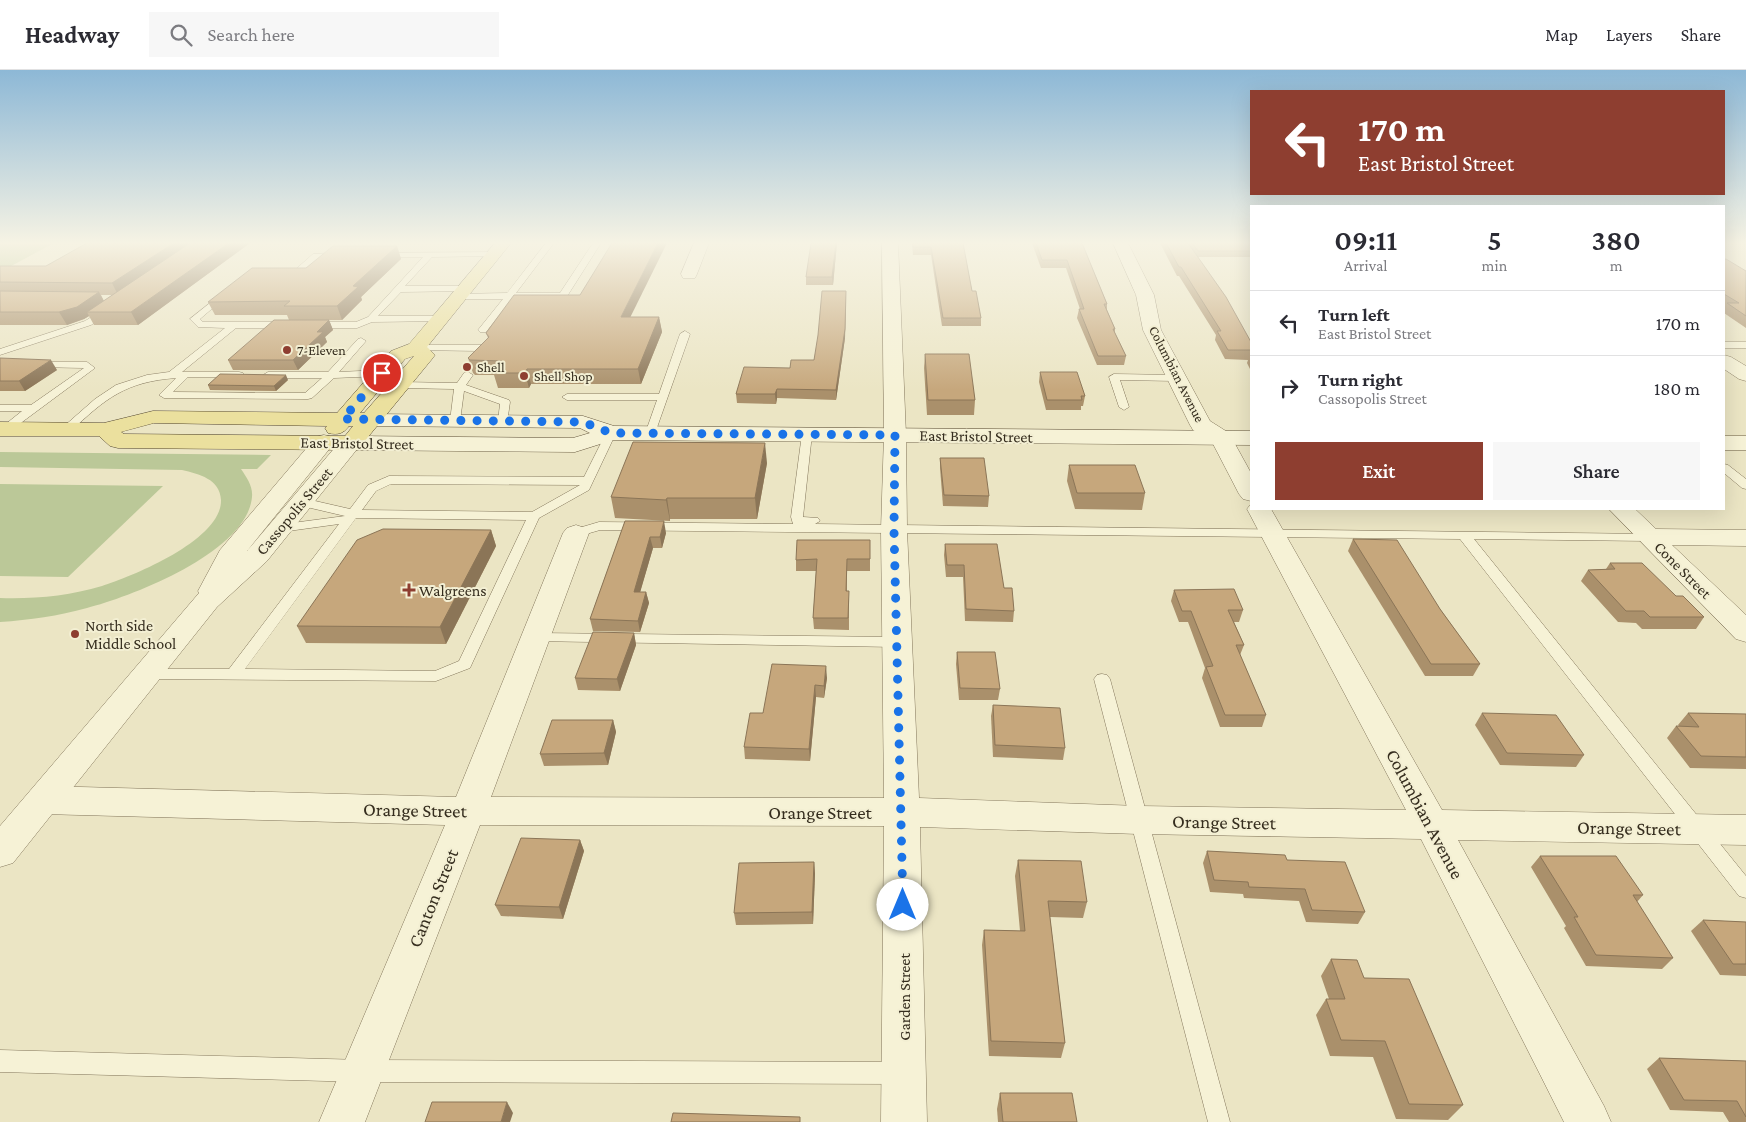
<!DOCTYPE html>
<style>
:root{--surface:#fff;--page:#f7f7f7;--text:#2b2b33;--muted:#7c7c81;--line:#e1e1e2;--accent:#8e3e30}
body{margin:0;font-family:"Crimson Pro",serif;background:var(--page);color:var(--text);height:100vh;display:flex;flex-direction:column;font-size:19px;white-space:nowrap}
*{box-sizing:border-box;margin:0}
p{font-size:16px;color:var(--muted)}
.icon{flex:none;width:28px;height:28px;fill:none;stroke:currentColor;stroke-width:2;stroke-linecap:round;stroke-linejoin:round}
.map{position:relative;flex:1;overflow:hidden}
.details{position:absolute;left:1250px;top:135px;width:475px;height:305px;display:flex;flex-direction:column;background:var(--surface);border-radius:0px;box-shadow:0 5px 20px #0002}
.details>*{flex:none}
.banner{position:absolute;left:1250px;top:20px;width:475px;height:105px;border-radius:0px;box-shadow:0 5px 20px #0002;background:#8e3e30;color:#fff;overflow:hidden}
.pin{position:absolute;display:grid;place-items:center;width:42px;height:42px;color:#fff;margin:-21px;border:2px solid #fff;border-radius:50%;box-shadow:0 1px 5px #0007}
.me{position:absolute;width:55px;margin:-28px;rotate:0deg;stroke-linejoin:round;filter:drop-shadow(0 0 4px #0008)}
.turn{display:flex;align-items:center;gap:18px;height:105px;padding:0 25px;font-size:22px}
.turn .icon{width:65px;height:65px;stroke-width:2.5}
.turn b{display:block;font-size:35px;line-height:42px}
.eta{display:flex;justify-content:space-evenly;align-items:center;height:85px;text-align:center}
.eta b{font-size:30px;font-weight:600;line-height:35px}
.action{display:flex;gap:10px;margin-top:auto;padding:10px 25px}
.action a{flex:1;height:58px;border-radius:0px;background:var(--accent);color:#fff;font-size:20px;font-weight:600;line-height:58px;text-align:center}
.action a+a{background:var(--page);color:var(--text)}
ul{padding:0;list-style:none}
li{display:flex;align-items:center;gap:15px;height:65px;padding:0 25px;border-top:1px solid var(--line)}
li div{flex:1}
li b{display:block;font-size:19px}
li em{font-style:normal}
header{display:flex;align-items:center;gap:30px;box-sizing:border-box;height:70px;padding:0 25px;background:var(--surface);border-bottom:1px solid var(--line)}
header strong{font-size:24px}
nav{display:flex;gap:28px;margin-inline-start:auto;font-size:18px}
.search{width:350px;height:45px;background:var(--page);display:flex;align-items:center;gap:12px;box-sizing:border-box;padding:0 18px;border-radius:0px;color:var(--muted);font-size:19px}
.map>svg:first-child{display:block}
.green{fill:#bbc898}
.lines{fill:none;stroke-linecap:round;stroke-linejoin:round}
.service-casing{stroke:#84775c;stroke-width:1}
.minor-casing{stroke:#84775c;stroke-width:1}
.tertiary-casing{stroke:#84775c;stroke-width:1}
.secondary-casing{stroke:#66583f;stroke-width:1}
.primary-casing{stroke:#52452f;stroke-width:1}
.service{fill:#f6f2d6;fill-rule:evenodd}
.minor{fill:#f6f2d6;fill-rule:evenodd}
.tertiary{fill:#f6f2d6;fill-rule:evenodd}
.secondary{fill:#f6f2d6;fill-rule:evenodd}
.primary{fill:#ebe09e;fill-rule:evenodd}
.wall{fill:#aa906b;fill-rule:evenodd}
.shaded-wall{fill:#8b7557}
.building{fill:#c6a77c;stroke:#8b7557}
.route{stroke:#1a73e8;stroke-width:9;stroke-dasharray:0 16.2}
.poi-dot{fill:#8e3e30;stroke:#f3efd3;stroke-width:2}
.labels{text-anchor:middle;dominant-baseline:central;stroke-width:4;stroke-linejoin:round;paint-order:stroke}
.far-poi-label{font-size:14px;fill:#352d1e;stroke:#f3efd3;text-anchor:start}
.far-street-label{font-size:14px;fill:#352d1e;stroke:#f3efd3}
.street-label{font-size:16px;fill:#352d1e;stroke:#f3efd3}
.poi-label{font-size:16px;fill:#352d1e;stroke:#f3efd3;text-anchor:start}
.near-street-label{font-size:19px;fill:#352d1e;stroke:#f3efd3}
</style>
<header>
<strong>Headway</strong>
<div class="search"><svg class="icon" aria-label="search" viewBox="0 0 24 24"><circle cx="10" cy="10" r="6"/><path d="M15 15l6 6"/></svg>Search here</div>
<nav><a>Map</a><a>Layers</a><a>Share</a></nav>
</header>
<div class="map">
<svg width="1746" height="1052" viewBox="0 0 1746 1052">
<rect width="100%" height="100%" fill="#ebe5c4"/>
<!-- green -->
<g class="green">
<path d="M0,173H54L0,202Z"/>
<path d="M0,382L271,385L257,399H241C247,408 253,416 252,427C247,482 133,526 87,538C58,546 30,550 0,552V528C35,529 69,526 102,516C133,506 222,470 221,430C220,409 199,404 182,400L0,397Z"/>
<path d="M0,414L163,416L68,507L0,506Z"/>
</g>
<g class="lines">
<defs>
<g id="service">
<path d="M546,173H554L516,223H560L593,173H601L566,228L512,229L486,262H480L478,260L503,229H459L456,228V224L507,223Z"/>
<path d="M493,182H496V186L432,187L405,216H465L469,219L468,221L401,222L378,246H440L445,249L443,251L372,252L357,258H313L308,255L313,252H356L368,247L423,187H382L378,185L379,183Z"/>
<path d="M340,183L344,185L343,187L318,188L294,209L287,207L313,184Z"/>
<path d="M224,222L228,225L200,249L203,252H286L291,255L286,258H236L182,302H239L243,303V307H188L173,322L305,323L322,308H268L263,305L268,302H328L358,269L361,268L366,271L339,302L382,300L387,303L382,306L334,308L312,328L308,329L164,328L159,325L176,308C125,312 106,328 70,362H62L61,360L62,358L95,329L116,315L147,305L169,302L225,258L198,257L190,249Z"/>
<path d="M106,238L109,239V243L91,255L0,285V279L85,251Z"/>
<path d="M685,261L690,264L654,366H646L645,364L657,330H567L562,327L567,324H659L680,264Z"/>
<rect x="1724" y="272" width="22" height="6"/>
<path d="M416,275H481L491,280L483,290L480,291L475,288L480,281L413,280V276Z"/>
<path d="M37,292H87L95,298L10,361H2L1,359L2,357L22,341H0V335H31L84,298L34,297V293Z"/>
<path d="M468,302L473,305L466,315L509,330L510,332L507,353H499L498,351L500,334L464,321L460,351L459,353H451L450,351L454,319L400,318L395,315L400,312L457,313L464,303Z"/>
<path d="M1114,304L1176,305L1181,308L1176,311L1120,310L1129,337L1124,340L1119,337L1109,307Z"/>
<path d="M611,360L616,363L589,420L539,448L470,598L436,611L148,609L143,608L140,604L143,600L148,599H229L339,454L281,462L275,458L277,455L345,446L298,435L296,432L298,429L302,428L350,439L368,415L389,406L584,407L606,363ZM391,414L580,415L532,442L362,440L376,421ZM356,448L526,450L459,591L435,601L245,599Z"/>
<path d="M807,361L812,364L803,447L818,448L820,451L815,454L1654,464L1655,467L1654,470L1649,471L1474,469L1746,806V828L1739,826L1460,469L600,460L576,467L570,463L572,460L599,452L793,454L791,447L802,364Z"/>
<path d="M1724,394L1728,395L1746,409V419L1742,418L1724,403Z"/>
<path d="M536,563L897,567L902,569L904,572L902,575L897,577L531,571L529,568L531,565Z"/>
<path d="M1102,604L1107,605L1110,609L1230,1052H1208L1094,609L1097,605Z"/>
<path d="M0,980L363,990L899,992L907,995L910,1003L907,1011L899,1014L363,1012L0,1002Z"/>
</g>
<g id="minor">
<path d="M694,173H709L697,204L695,208H683L681,204Z"/>
<path d="M882,173H898L906,365L907,460L919,728L1139,736L1406,740L1247,439L1251,434V439H1271L1442,740L1746,745V775L1458,770L1604,1036L1611,1052H1564L1421,769L1139,764L920,757L927,1052H881L884,756L480,755L365,1052H319L445,755L43,744L31,740L26,730L31,720L43,716L456,727L563,463L567,458L576,455L585,458L589,463L491,727L884,728L881,460L884,365Z"/>
<path d="M1113,173H1128L1154,225L1161,260L1210,351L1229,363L1251,403V431L1243,429L1239,424L1212,372L1193,360L1190,355L1143,260L1136,225Z"/>
<path d="M1609,439H1635L1656,459L1746,460V476L1672,475L1746,545V572L1736,569Z"/>
</g>
<g id="tertiary">
<path d="M1724,285L1731,287L1746,296V311L1739,309L1724,299Z"/>
<path d="M324,365L332,367L335,372L247,481L343,368L351,366L359,368L362,373L267,491L217,537L13,793L0,797V756L199,523L198,521L220,480L316,367Z"/>
</g>
<g id="secondary">
<path d="M370,344L583,346L614,356L1251,361V375L613,370L575,382L351,380L343,378L340,373L343,368L351,366L573,368L590,363L580,358L370,356L362,355L359,350L362,345Z"/>
<rect x="1724" y="366" width="22" height="14"/>
</g>
<path id="primary" d="M495,173H511L427,277L435,285L432,289L359,378L351,380L118,378L110,376L99,366H0V352L104,353L153,341L337,343L391,281L409,274ZM414,286L364,343H360L405,289ZM154,353L327,356L325,358L328,363C338,365 343,364 349,356H353L345,366L124,364L121,362Z"/>
</defs>
<!-- service casing -->
<use href="#service" class="service-casing"/>
<!-- minor casing -->
<use href="#minor" class="minor-casing"/>
<!-- tertiary casing -->
<use href="#tertiary" class="tertiary-casing"/>
<!-- secondary casing -->
<use href="#secondary" class="secondary-casing"/>
<!-- primary casing -->
<use href="#primary" class="primary-casing"/>
<!-- service -->
<use href="#service" class="service"/>
<!-- minor -->
<use href="#minor" class="minor"/>
<!-- tertiary -->
<use href="#tertiary" class="tertiary"/>
<!-- secondary -->
<use href="#secondary" class="secondary"/>
<!-- primary -->
<use href="#primary" class="primary"/>
</g>
<!-- wall -->
<g class="wall">
<path d="M87,173H250L138,255H94L89,246L84,249L67,255H0V196H46ZM101,225H112L104,231Z"/>
<path d="M837,173L833,215H806V207Z"/>
<path d="M912,173H963L972,221L981,248V256H942L931,185H913Z"/>
<path d="M1032,173H1082L1107,234V240L1115,259V263L1126,286L1124,295H1097L1077,248L1079,239H1080L1066,198H1041Z"/>
<path d="M1160,173H1251V187H1198L1251,272V301L1247,293L1248,290L1225,289L1215,270L1216,265L1179,206H1177Z"/>
<path d="M397,176L401,189L361,227L362,230L342,250H289L287,245H215L208,232L306,198Z"/>
<path d="M1724,189L1746,201V258L1724,243V238L1725,236H1724Z"/>
<path d="M846,221L845,268L836,330L777,328L776,334L737,333L736,324L790,298L814,290Z"/>
<path d="M630,247H659L662,262L641,314H531L529,318H498L494,305H475L473,303L468,288L488,268L486,263Z"/>
<path d="M329,250L333,260L325,267L327,272L298,300H233L228,290Z"/>
<path d="M925,284L975,330L974,345H927L924,298Z"/>
<path d="M0,288L57,300L25,321H0Z"/>
<path d="M1040,302L1085,326L1083,336H1081V340H1046L1039,312Z"/>
<path d="M288,310L276,321L210,320L208,315Z"/>
<path d="M940,388L989,426L988,437L943,436L940,398Z"/>
<path d="M767,393L757,449H670V451L615,448L611,427Z"/>
<path d="M1069,395L1145,423L1142,440L1075,439L1067,411Z"/>
<path d="M625,451L666,463L662,478H653L640,522H646L649,533L640,562L593,561L590,549Z"/>
<path d="M491,460L496,476L446,574L306,573L297,556Z"/>
<path d="M1353,469L1440,539L1480,594L1473,606H1425L1348,481Z"/>
<path d="M870,470V501H847V521L849,532V560L814,559L813,548L816,501H796V490Z"/>
<path d="M945,474L1004,518L1014,541L1013,552L965,551L963,507H946L944,485Z"/>
<path d="M1610,493L1676,526L1704,547L1696,559H1642L1636,553L1618,552L1581,511L1588,500L1606,499Z"/>
<path d="M1174,520L1243,540L1239,552H1234L1244,575L1240,585L1266,645L1262,657H1220L1202,608L1205,598L1188,552H1179L1171,531Z"/>
<path d="M634,563L636,575L620,621L578,620L575,608Z"/>
<path d="M957,582L1000,619L998,630H959L956,594Z"/>
<path d="M827,608L824,628L816,627L810,691L745,689L744,677L763,643Z"/>
<path d="M993,635L1065,678L1063,690L993,687L991,646Z"/>
<path d="M1482,643L1584,685L1576,697L1500,695L1475,655Z"/>
<path d="M1688,643L1746,644V699L1690,698L1667,668L1676,656H1679L1678,655Z"/>
<path d="M613,650L616,662L608,695L544,696L540,684Z"/>
<path d="M580,770L584,781L563,849L501,846L495,835Z"/>
<path d="M1207,781L1287,790L1365,842L1358,854L1306,852L1299,831L1244,828L1243,824L1210,822L1203,793Z"/>
<path d="M1540,786L1643,825L1637,832L1673,888L1662,899L1586,896L1564,858L1566,856L1531,797Z"/>
<path d="M1018,790L1087,832L1083,848L1050,847L1065,973L1061,988L989,986L982,875L984,860L1020,861L1015,806Z"/>
<path d="M814,792L815,804L813,854L736,855L734,843Z"/>
<path d="M1703,850L1746,852V906L1720,905L1691,861Z"/>
<path d="M1331,889L1364,908L1463,1035L1448,1050L1396,1049L1373,987L1330,986L1316,945L1326,929H1329L1321,906Z"/>
<path d="M1659,988L1746,991V1052H1729L1723,1042L1670,1040L1647,999Z"/>
<path d="M1000,1023L1077,1052H998L997,1039Z"/>
</g>
<!-- shaded-wall -->
<g class="shaded-wall">
<path d="M174,173H197L118,225L112,213Z"/>
<path d="M229,173H250L138,255L131,242Z"/>
<path d="M658,173H667L623,262L621,247Z"/>
<path d="M836,173H837L833,215L832,207Z"/>
<path d="M397,176L401,189L361,227L362,230L342,250L337,236L353,216Z"/>
<path d="M846,221L845,268L836,330V320Z"/>
<path d="M99,222L106,235L87,242L89,246L84,249L67,255L59,242Z"/>
<path d="M659,247L662,262L641,314L638,299Z"/>
<path d="M329,250L333,260L325,267L327,272L298,300L293,290L317,262Z"/>
<path d="M51,290L57,300L25,321L19,311Z"/>
<path d="M527,299L531,314L529,318L525,303Z"/>
<path d="M286,305L288,310L276,321L274,316Z"/>
<path d="M777,319V328L776,334L775,324Z"/>
<path d="M765,373L767,393L757,449L755,428Z"/>
<path d="M667,428L670,449V451L666,430Z"/>
<path d="M664,451L666,463L662,478L660,467Z"/>
<path d="M491,460L496,476L446,574L440,557Z"/>
<path d="M650,467L653,478L637,533L634,522Z"/>
<path d="M646,522L649,533L640,562L638,551Z"/>
<path d="M634,563L636,575L620,621L617,609Z"/>
<path d="M826,596L827,608L824,628V616Z"/>
<path d="M815,615L816,627L810,691L809,679Z"/>
<path d="M613,650L616,662L608,695L604,683Z"/>
<path d="M580,770L584,781L563,849L559,837Z"/>
<path d="M814,792L815,804L813,854L812,842Z"/>
<path d="M507,1032L513,1043L510,1052H501Z"/>
</g>
<!-- building -->
<g class="building">
<path d="M87,173H174L112,213L0,212V196H46Z"/>
<path d="M190,173H229L131,242H87Z"/>
<path d="M612,173H658L621,247H659L638,299H527L525,303H494L502,291L470,290L468,288L489,267L486,263L514,225H580Z"/>
<path d="M811,173H836L832,207H806Z"/>
<path d="M913,173H963L972,221H976L981,248H943L931,177H913Z"/>
<path d="M1036,173H1082L1107,234H1104L1115,259H1113L1126,286H1098L1079,239H1084L1067,190H1042Z"/>
<path d="M1166,173H1188L1226,227L1251,272V280H1228L1217,261H1221L1181,197H1179Z"/>
<path d="M1192,173H1251V181H1198Z"/>
<path d="M333,176H397L353,216L358,217L337,236H284L290,231L208,232L252,198H306Z"/>
<path d="M1724,189H1726L1746,201V246L1727,233H1739L1724,224Z"/>
<path d="M0,221L99,222L77,237L59,242H0Z"/>
<path d="M822,221H846L845,259L836,320L777,319L775,324H736L744,297L790,298L791,290H814L818,265Z"/>
<path d="M274,250H329L317,262H323L293,290H228Z"/>
<path d="M925,284H969L975,330H928Z"/>
<path d="M0,288L51,290L19,311H0Z"/>
<path d="M1040,302H1077L1085,326H1081L1082,330H1047Z"/>
<path d="M220,304L286,305L274,316L208,315Z"/>
<path d="M633,372L765,373L755,428H667L666,430L611,427Z"/>
<path d="M940,388H984L989,426L944,425Z"/>
<path d="M1069,395H1135L1145,423H1077Z"/>
<path d="M625,451H664L660,467H650L634,522H646L638,551L590,549Z"/>
<path d="M383,459L491,460L440,557L297,556L357,470Z"/>
<path d="M1353,469L1397,470L1440,539L1480,594H1431Z"/>
<path d="M797,470H870V489H847L846,521H849L848,548H813L817,489L796,490Z"/>
<path d="M945,474H997L1004,518H1012L1014,541L966,539L964,495H947Z"/>
<path d="M1610,493H1642L1676,526H1683L1704,547H1650L1644,541H1626L1588,500L1615,499Z"/>
<path d="M1234,519L1243,540H1228L1244,575H1236L1266,645H1225L1206,597L1213,596L1191,541H1182L1174,520Z"/>
<path d="M593,562L634,563L617,609L575,608Z"/>
<path d="M957,582H995L1000,619L960,618Z"/>
<path d="M772,594L826,596L824,616L815,615L809,679L744,677L750,643H763Z"/>
<path d="M993,635L1060,638L1065,678L995,675Z"/>
<path d="M1482,643L1556,645L1584,685L1507,683Z"/>
<path d="M1688,643L1746,644V687L1701,686L1676,656L1699,657Z"/>
<path d="M552,650H613L604,683L540,684Z"/>
<path d="M521,768L580,770L559,837L495,835Z"/>
<path d="M1207,781L1285,785L1287,790L1345,792L1365,842L1312,840L1305,819L1249,817L1248,812L1214,810Z"/>
<path d="M1540,786H1616L1643,825H1633L1673,888L1596,885L1574,847H1578Z"/>
<path d="M1018,790L1081,791L1087,832L1048,831L1065,973L991,971L984,860L1025,861Z"/>
<path d="M814,792L812,842L734,843L739,793Z"/>
<path d="M1703,850L1746,852V894H1733Z"/>
<path d="M1331,889L1357,890L1364,908L1409,909L1463,1035L1409,1034L1385,971L1341,970L1326,929H1345Z"/>
<path d="M1659,988L1746,991V1047L1737,1031L1684,1030Z"/>
<path d="M1000,1023H1072L1077,1052H1003Z"/>
<path d="M432,1032H507L501,1052H425Z"/>
<path d="M673,1043L800,1047V1052H671Z"/>
</g>
<!-- sky -->
<linearGradient id="sky" x2="0" y2="1"><stop stop-color="#8db8d6"/><stop offset="0.54" stop-color="#f6f3e4"/><stop offset="1" stop-color="#f6f3e4" stop-opacity="0"/></linearGradient>
<rect width="1746" height="320" fill="url(#sky)"/>
<g class="lines">
<!-- route -->
<path class="route" d="M382,303L343,349L583,352L611,363L895,365L894,460L903,835"/>
</g>
<!-- markers -->
<g class="poi-dot">
<circle cx="287" cy="280" r="5"/>
<circle cx="467" cy="297" r="5"/>
<circle cx="524" cy="306" r="5"/>
<path d="M406.5 512.5h5v5h5v5h-5v5h-5v-5h-5v-5h5z"/>
<circle cx="75" cy="564" r="5"/>
</g>
<g class="labels">
<!-- far-poi labels -->
<g class="far-poi-label">
<text x="297" y="280">7-Eleven</text>
<text x="477" y="297">Shell</text>
<text x="534" y="306">Shell Shop</text>
</g>
<!-- far-street labels -->
<g class="far-street-label">
<text transform="translate(1177 304) rotate(63)">Columbian Avenue</text>
</g>
<!-- street labels -->
<g class="street-label">
<text transform="translate(976 366) rotate(1)">East Bristol Street</text>
<text transform="translate(357 373) rotate(1)">East Bristol Street</text>
<text transform="translate(294 441) rotate(-50)">Cassopolis Street</text>
<text transform="translate(1683 500) rotate(45)">Cone Street</text>
<text transform="translate(904 927) rotate(-90)">Garden Street</text>
</g>
<!-- poi labels -->
<g class="poi-label">
<text x="419" y="520">Walgreens</text>
<text x="85" y="555">North Side<tspan x="85" dy="18">Middle School</tspan></text>
</g>
<!-- near-street labels -->
<g class="near-street-label">
<text transform="translate(415 740) rotate(1)">Orange Street</text>
<text x="820" y="742">Orange Street</text>
<text transform="translate(1425 744) rotate(62)">Columbian Avenue</text>
<text transform="translate(1224 752) rotate(1)">Orange Street</text>
<text transform="translate(1629 758) rotate(1)">Orange Street</text>
<text transform="translate(433 828) rotate(-68)">Canton Street</text>
</g>
</g>
</svg>
<div class="pin" style="left:382px;top:303px;background:#d93025"><svg class="icon" aria-label="arrive" viewBox="0 0 24 24"><path d="M6 21V4h12l-3 4 3 4H6"/></svg></div>
<svg class="me" style="left:903px;top:835px" viewBox="-20 -20 40 40"><circle r="19" fill="#fff"/><path d="M0-13L10 11 0 6-10 11z" fill="#1a73e8"/></svg>
<div class="banner">
<div class="turn"><svg class="icon" aria-label="left" viewBox="0 0 24 24"><path d="M17 20v-9H6M10 6l-5 5 5 5"/></svg><div><b>170 m</b>East Bristol Street</div></div>
</div>
<section class="details">
<div class="eta">
<div><b>09:11</b><p>Arrival</p></div>
<div><b>5</b><p>min</p></div>
<div><b>380</b><p>m</p></div>
</div>
<ul>
<li><svg class="icon" aria-label="left" viewBox="0 0 24 24"><path d="M17 20v-9H6M10 6l-5 5 5 5"/></svg><div><b>Turn left</b><p>East Bristol Street</p></div><em>170 m</em></li>
<li><svg class="icon" aria-label="right" viewBox="0 0 24 24"><path d="M7 20v-9h11M14 6l5 5-5 5"/></svg><div><b>Turn right</b><p>Cassopolis Street</p></div><em>180 m</em></li>
</ul>
<div class="action"><a>Exit</a><a>Share</a></div>
</section>
</div>
